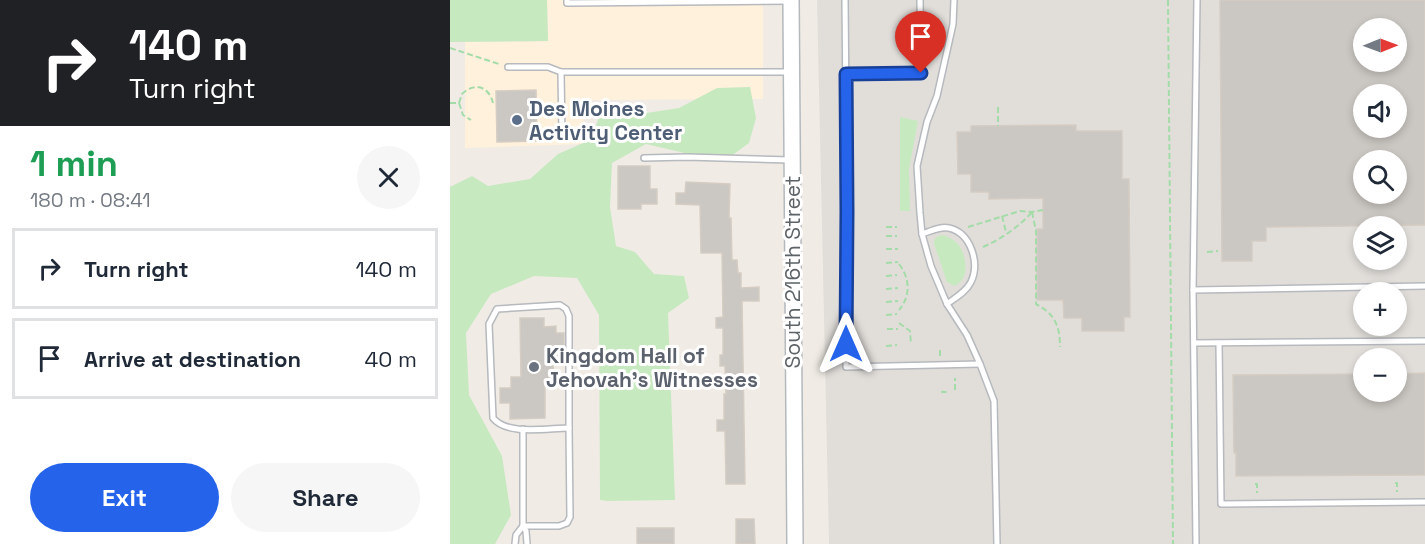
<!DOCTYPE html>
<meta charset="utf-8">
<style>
:root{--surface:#fff;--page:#f6f6f7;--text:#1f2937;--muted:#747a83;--line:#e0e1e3;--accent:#2563eb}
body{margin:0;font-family:"Space Grotesk",sans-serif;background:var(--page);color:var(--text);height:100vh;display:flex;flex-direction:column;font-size:22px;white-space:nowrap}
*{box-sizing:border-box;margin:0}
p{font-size:20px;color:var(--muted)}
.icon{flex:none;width:33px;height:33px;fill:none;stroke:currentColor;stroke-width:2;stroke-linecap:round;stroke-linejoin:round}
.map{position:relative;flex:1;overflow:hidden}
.details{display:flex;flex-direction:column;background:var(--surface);width:450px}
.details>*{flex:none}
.guide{background:#202124;color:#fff;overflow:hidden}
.needle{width:39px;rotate:89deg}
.tools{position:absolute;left:903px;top:18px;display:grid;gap:12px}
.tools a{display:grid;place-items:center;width:54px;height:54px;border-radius:50%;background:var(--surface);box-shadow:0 3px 9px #0003;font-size:30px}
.pin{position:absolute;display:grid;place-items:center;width:51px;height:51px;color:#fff;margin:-62px -26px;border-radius:50% 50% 50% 0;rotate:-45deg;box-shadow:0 0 6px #0007}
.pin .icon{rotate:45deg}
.me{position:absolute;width:66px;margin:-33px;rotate:0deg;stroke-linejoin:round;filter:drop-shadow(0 0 4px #0008)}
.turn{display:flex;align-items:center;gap:21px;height:126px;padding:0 30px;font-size:27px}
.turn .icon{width:78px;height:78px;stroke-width:2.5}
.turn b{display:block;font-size:42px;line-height:51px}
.round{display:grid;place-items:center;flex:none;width:63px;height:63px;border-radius:32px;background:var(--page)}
.summary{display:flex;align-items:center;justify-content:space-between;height:102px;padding:0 30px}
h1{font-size:36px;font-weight:600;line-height:45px;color:#1e9e55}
.button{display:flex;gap:12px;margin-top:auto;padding:12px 30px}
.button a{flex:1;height:69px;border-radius:36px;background:var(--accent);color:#fff;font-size:24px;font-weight:600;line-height:69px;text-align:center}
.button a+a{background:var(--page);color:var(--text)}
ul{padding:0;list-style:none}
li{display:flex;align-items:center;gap:18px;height:81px;margin:0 12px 9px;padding:0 18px;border:3px solid var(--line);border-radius:0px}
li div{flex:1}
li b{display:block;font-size:22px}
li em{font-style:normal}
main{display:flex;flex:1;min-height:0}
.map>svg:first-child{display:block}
.commercial{fill:#fff1db}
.industrial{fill:#e1deda;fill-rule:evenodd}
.green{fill:#c7e9c0}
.building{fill:#cbc7c2;stroke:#d5cdc3;stroke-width:1.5;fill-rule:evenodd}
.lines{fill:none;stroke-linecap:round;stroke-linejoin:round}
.service-casing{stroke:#b6b9bd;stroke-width:8}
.secondary-casing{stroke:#b4b9be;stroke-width:18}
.path{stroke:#a3dca8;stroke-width:2;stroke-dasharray:6 3;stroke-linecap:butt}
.service{stroke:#fff;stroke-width:5}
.secondary{stroke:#fff;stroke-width:15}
.route-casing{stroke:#184099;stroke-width:15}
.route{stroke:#2563eb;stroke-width:10}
.service-dot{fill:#5c6f8a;stroke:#fff;stroke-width:2}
.worship-dot{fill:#6b7280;stroke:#fff;stroke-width:2}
.labels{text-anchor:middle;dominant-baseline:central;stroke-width:6;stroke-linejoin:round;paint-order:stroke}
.service-label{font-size:21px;font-weight:bold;fill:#4e5e75;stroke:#fff;text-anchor:start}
.street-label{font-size:21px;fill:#5d6367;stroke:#fff}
.worship-label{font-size:21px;font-weight:bold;fill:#5b616d;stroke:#fff;text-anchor:start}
</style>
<main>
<section class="details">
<div class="guide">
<div class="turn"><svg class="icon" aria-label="right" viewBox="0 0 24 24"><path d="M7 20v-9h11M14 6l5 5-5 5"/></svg><div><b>140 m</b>Turn right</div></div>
</div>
<div class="summary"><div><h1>1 min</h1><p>180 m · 08:41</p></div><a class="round"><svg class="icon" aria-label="close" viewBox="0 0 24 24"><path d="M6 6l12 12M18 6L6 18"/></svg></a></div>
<ul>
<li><svg class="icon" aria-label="right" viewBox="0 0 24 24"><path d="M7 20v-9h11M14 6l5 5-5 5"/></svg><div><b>Turn right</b></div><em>140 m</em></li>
<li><svg class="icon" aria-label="arrive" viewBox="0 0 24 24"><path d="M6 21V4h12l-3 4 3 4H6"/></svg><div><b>Arrive at destination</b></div><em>40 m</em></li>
</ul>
<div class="button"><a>Exit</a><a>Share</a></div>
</section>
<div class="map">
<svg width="975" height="544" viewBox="0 0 975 544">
<rect width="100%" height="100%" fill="#f0ece5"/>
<!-- commercial -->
<path class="commercial" d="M97,0H313V99L134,100L133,144L15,148V42L98,41Z"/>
<!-- industrial -->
<path class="industrial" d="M367,0H975V544H379ZM914,28H946V62H914ZM914,94H946V128H914ZM914,160H946V194H914ZM914,226H946V260H914ZM914,292H946V326H914ZM914,358H946V392H914Z"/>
<!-- green -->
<g class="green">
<path d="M0,0H97L98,41L0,42Z"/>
<path d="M300,87L306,118L299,143L273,162L196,144L162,163L160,207L166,246L185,252L204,274L234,276L239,298L218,313L225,500L157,501L150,500L149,315L127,278L84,276L41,294L16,333L19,395L52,456L61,515L45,544H0V187L22,176L38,186L80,179L108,154L140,140L153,108L190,114L229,108L267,88Z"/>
<path d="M450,117L468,121L459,169L460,211H450Z"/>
<path d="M494,235C498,237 503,239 507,243C517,254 521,280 504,286L497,282L484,244V240L488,236Z"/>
</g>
<!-- building -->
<g class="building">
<path d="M770,0H975V225L816,227V241H802V261H772ZM914,28H946V62H914ZM914,94H946V128H914ZM914,160H946V194H914Z"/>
<path d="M86,90L87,141L47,142L46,91Z"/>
<path d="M626,125V131H672V179H679L680,317H674V331H632V318H614L613,300H587V229H593V198L539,199V192H521V174H508L507,132H521V126Z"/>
<path d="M168,166H200V189H207V204H191V209H168Z"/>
<path d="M236,182L280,184L279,218H281L282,260H287L288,273H291V288L309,287V301H292L295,484H276L275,431H267V420H274V394H276L275,366H270V355H273V328H266V318L273,317L272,253H251L250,205L226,204V193H235Z"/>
<path d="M70,318H94V327L106,326V333H114V354H108V360H103L104,385H95V418L60,419V403H50V388H61V377H71Z"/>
<path d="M975,373V475L786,476V453H784L783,375L914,374V392H946V374Z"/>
<path d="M286,519H304L305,544H286Z"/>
<rect x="187" y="528" width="37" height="16"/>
</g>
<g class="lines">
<defs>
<g id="service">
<path d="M117,0V3L340,1"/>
<path d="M395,0L397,212L396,367L530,364"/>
<path d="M504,0L503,24L487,96L477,122L467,166L470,213L472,234L481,266L497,304L517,335L530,364L544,401L547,544"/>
<path d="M58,67H98L111,72"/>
<path d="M396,74L471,73L470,0"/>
<path d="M112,137L111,72H340"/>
<path d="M194,158L237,157L340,160"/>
<path d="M472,234C481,231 490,226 499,228C521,233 530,263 521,282C516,292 505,298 497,304"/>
<path d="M743,290L747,0"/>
<path d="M110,305L116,309L119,316V428C98,428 57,436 43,418L39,324L47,309Z"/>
<path d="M744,343L975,341"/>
<path d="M769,343L771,504L975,502"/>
<path d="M73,429V526L76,531L77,544"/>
<path d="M65,544L66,535L73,526H109L117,523L120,517L119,428"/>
<path d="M746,544L743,290L975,286"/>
</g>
<path id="secondary" d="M341,0L345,544"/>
</defs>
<!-- service casing -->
<use href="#service" class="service-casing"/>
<!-- secondary casing -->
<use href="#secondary" class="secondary-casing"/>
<!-- path -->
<g class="path">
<path d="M718,0L723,544"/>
<path d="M0,48L49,64"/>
<path d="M0,103H9L12,94C24,82 39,86 43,103"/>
<path d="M9,103L13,115L21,120"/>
<path d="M548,107V126"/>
<path d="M582,212L586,231V304C605,314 610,326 610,347"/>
<path d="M552,216L556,232"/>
<path d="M436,227H447"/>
<path d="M518,227L570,211L582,212L593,210"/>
<path d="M436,236H447"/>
<path d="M533,247C551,239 569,227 582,212"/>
<path d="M436,249H448"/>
<path d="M757,252L768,251"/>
<path d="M436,263L448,262"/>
<path d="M449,264C460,278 461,296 449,310"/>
<path d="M436,276L447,275"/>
<path d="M436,289L448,288"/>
<path d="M436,302L448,301"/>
<path d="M436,315L447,314"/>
<path d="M449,323L460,331L461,344"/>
<path d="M437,329H448"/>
<path d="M436,346L447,345"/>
<path d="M490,356V347"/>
<path d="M505,390V378"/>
<path d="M493,391L492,392H498"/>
<path d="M945,483H947V492"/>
<path d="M805,484H807V493"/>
</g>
<!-- service -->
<use href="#service" class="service"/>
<!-- secondary -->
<use href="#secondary" class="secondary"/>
</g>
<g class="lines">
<defs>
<path id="route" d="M396,344L397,212L396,74L471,73"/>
</defs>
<!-- route casing -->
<use href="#route" class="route-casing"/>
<!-- route -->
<use href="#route" class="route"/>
</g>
<!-- markers -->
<circle class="service-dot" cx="67" cy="120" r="6"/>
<circle class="worship-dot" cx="84" cy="367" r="6"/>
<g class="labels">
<!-- service labels -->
<g class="service-label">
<text x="79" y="108">Des Moines<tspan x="79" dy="24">Activity Center</tspan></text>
</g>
<!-- street labels -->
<g class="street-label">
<text transform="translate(342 272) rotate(-90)">South 216th Street</text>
</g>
<!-- worship labels -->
<g class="worship-label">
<text x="96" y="355">Kingdom Hall of<tspan x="96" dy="24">Jehovah's Witnesses</tspan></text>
</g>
</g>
</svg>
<div class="tools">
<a><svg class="needle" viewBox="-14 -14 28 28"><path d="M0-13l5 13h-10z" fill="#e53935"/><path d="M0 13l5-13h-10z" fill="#747a83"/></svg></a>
<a><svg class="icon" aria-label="sound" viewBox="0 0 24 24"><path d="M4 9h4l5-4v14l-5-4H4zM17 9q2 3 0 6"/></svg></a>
<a><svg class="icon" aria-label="search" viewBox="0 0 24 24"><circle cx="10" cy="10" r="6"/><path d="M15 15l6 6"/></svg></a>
<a><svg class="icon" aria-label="layers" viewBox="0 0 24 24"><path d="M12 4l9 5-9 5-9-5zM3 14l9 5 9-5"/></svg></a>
<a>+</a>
<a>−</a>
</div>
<div class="pin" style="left:471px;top:73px;background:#d93025"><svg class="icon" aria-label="arrive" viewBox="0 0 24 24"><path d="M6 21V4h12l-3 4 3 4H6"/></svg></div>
<svg class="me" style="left:396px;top:344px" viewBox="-20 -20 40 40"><path d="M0-17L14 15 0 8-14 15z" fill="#2563eb" stroke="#fff" stroke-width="4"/></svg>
</div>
</main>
